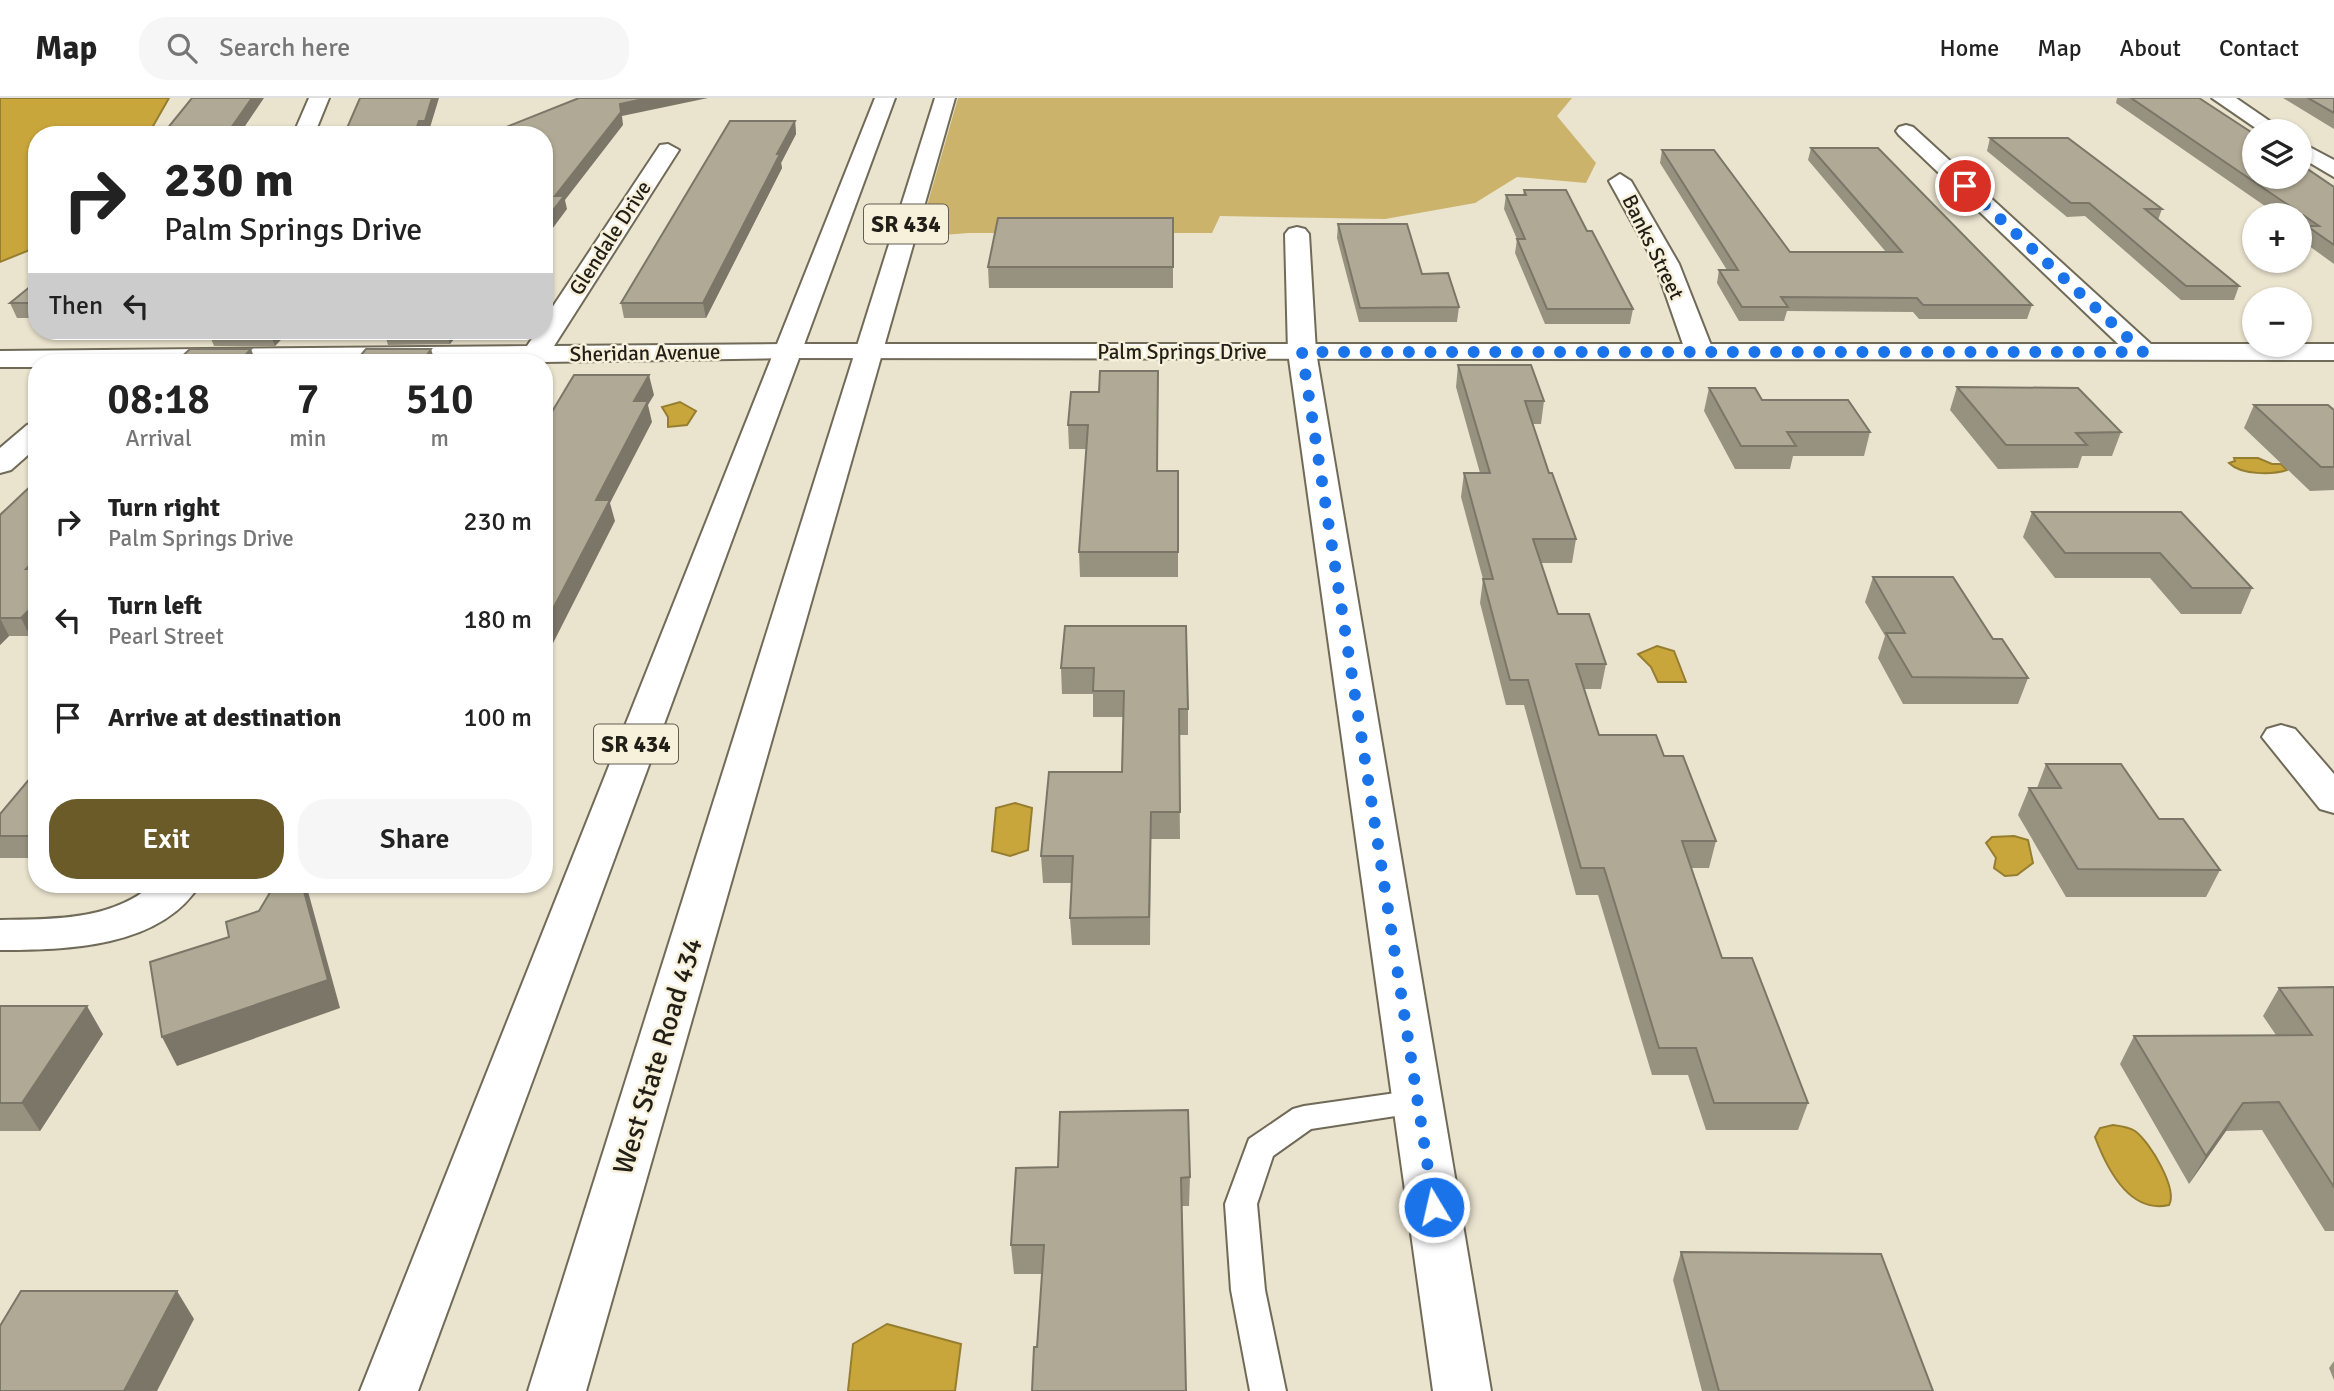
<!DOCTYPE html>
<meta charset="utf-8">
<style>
:root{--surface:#fff;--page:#f6f6f6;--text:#222;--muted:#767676;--line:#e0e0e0;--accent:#6b5b28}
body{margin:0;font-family:Signika,sans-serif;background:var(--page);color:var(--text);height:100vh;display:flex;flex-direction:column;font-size:26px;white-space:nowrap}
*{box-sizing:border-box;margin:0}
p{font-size:23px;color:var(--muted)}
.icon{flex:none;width:38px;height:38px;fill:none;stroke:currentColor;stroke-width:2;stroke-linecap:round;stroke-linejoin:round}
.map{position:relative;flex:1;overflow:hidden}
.side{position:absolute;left:28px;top:256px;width:525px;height:539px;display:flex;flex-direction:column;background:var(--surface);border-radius:28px;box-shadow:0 2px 5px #0004}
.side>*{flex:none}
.top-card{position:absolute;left:28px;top:28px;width:525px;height:214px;border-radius:28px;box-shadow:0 2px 5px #0004;background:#fff;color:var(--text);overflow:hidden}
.fabs{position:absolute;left:2242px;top:21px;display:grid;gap:14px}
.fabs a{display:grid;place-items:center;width:70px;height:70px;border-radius:50%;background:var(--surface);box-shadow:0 2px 5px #0004;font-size:35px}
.pin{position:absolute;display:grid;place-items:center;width:60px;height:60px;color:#fff;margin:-30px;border:4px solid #fff;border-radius:50%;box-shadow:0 2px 7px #0007}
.me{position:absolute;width:77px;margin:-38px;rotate:351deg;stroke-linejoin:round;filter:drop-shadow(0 0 5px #0008)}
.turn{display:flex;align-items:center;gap:24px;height:147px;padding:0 21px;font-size:32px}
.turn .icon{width:91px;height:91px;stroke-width:2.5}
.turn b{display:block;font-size:49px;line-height:60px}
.then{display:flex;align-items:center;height:66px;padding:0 21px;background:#0003;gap:14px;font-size:26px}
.eta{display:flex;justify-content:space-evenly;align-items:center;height:119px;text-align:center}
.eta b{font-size:42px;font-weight:600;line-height:49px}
.primary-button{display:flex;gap:14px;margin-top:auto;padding:14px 21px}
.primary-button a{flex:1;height:80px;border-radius:28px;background:var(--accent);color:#fff;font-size:28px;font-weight:600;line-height:80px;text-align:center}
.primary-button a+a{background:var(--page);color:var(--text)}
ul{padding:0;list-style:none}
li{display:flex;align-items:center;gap:21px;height:98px;padding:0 21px}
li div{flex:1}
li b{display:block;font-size:26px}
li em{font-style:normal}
header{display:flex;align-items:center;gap:42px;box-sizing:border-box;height:98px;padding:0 35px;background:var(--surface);border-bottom:2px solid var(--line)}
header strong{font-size:33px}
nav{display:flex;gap:38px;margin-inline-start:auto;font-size:24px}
.search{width:490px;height:63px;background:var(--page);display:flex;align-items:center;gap:18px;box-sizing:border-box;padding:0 24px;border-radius:28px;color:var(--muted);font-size:26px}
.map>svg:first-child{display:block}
.green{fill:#cbb36c}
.water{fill:#c8a63b;stroke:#967e30;stroke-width:2}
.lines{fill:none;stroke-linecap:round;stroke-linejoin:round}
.lane-casing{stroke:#706a58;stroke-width:4}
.street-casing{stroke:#706a58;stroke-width:4}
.secondary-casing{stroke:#706a58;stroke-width:4}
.primary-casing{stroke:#706a58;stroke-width:4}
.lane{fill:#fff;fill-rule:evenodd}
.street{fill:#fff;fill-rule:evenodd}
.secondary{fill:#fff;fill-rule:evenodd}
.primary{fill:#fff;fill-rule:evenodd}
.wall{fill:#979180}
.shaded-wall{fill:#7b7668}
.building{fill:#b0a995;stroke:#7b7668;stroke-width:2}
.route{stroke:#1a73e8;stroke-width:12;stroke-dasharray:0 21.6}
.labels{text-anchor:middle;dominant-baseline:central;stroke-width:5;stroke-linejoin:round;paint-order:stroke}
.far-street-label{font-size:21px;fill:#211f17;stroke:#f7f0db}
.shield{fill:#f7f0db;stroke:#615e52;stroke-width:2}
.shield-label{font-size:23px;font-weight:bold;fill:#211f17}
.near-street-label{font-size:28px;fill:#211f17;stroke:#f7f0db}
</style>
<header>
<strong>Map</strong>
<div class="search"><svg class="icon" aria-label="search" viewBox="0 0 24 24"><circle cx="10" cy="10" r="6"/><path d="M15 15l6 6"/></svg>Search here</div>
<nav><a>Home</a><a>Map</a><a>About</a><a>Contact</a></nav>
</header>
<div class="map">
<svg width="2334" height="1293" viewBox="0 0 2334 1293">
<rect width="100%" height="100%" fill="#eae3ce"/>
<!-- green -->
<path class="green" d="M958,0H1572L1557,18L1596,65L1586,85L1517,79L1475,105L1385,121L1220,118L1212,135H968L918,139Z"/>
<!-- water -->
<g class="water">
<path d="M0,0H169L148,37H37V149L0,164Z"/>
<path d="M680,304L696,313L687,327L668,329V319L662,309Z"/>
<path d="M2234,360H2258L2272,366H2281L2287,372C2272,377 2241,377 2229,365L2235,363Z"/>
<path d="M1657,548L1674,553L1686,584H1658L1651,569L1638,556Z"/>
<path d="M1015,705L1032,710L1028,752L1010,758L992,753L996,710Z"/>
<path d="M2014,738L2028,742L2033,765L2017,777L2005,778L1994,770L1996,760L1986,745L1992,739Z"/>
<path d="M2113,1027C2121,1028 2129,1029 2135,1033C2150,1044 2178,1091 2169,1107C2129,1116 2107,1071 2095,1039L2100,1030Z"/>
<path d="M887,1226L961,1246L955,1293H848L853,1246Z"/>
</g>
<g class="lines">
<defs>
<path id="lane" d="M1417,992L1428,995L1433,1004L1428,1013L1311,1031L1273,1058L1257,1106L1265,1192L1286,1293H1250L1231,1192L1225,1106L1249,1041L1293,1011L1304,1008Z"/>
<g id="street">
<path d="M309,0H329L314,37H293Z"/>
<path d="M2212,0H2236L2284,33H2260Z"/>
<path d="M1906,27L1913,29L2153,248L2157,254L2153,260H2133L1899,37L1896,33L1899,29Z"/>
<path d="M2300,44L2334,62V79L2300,59Z"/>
<path d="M668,46L679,52L554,248L786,246L796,248L800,254L796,260L544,264H37V269H0V253L527,248L537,233H544V222L660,47Z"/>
<path d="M1620,76L1631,83L1679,166L1714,255L1710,261H1690L1686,255L1655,166L1609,83Z"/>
<path d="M1297,129L1305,131L1309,136L1316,254L1491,1293H1433L1288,254L1285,136L1289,131Z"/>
<path d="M37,324V349L11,372L0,375V350L27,327Z"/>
<path d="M2281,627L2295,631L2334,676V715L2320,711L2262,639L2267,631Z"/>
<path d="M153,786H200C161,850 66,852 0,852V822C52,821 112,823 153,786Z"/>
</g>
<path id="secondary" d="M786,246H2334V262L776,260L772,254L776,248Z"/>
<g id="primary">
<path d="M875,0H895L418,1293H360Z"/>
<path d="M935,0H955L586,1293H528Z"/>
</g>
</defs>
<!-- lane casing -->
<use href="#lane" class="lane-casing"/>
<!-- street casing -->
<use href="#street" class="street-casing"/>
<!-- secondary casing -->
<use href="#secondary" class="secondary-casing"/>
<!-- primary casing -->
<use href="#primary" class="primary-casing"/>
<!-- lane -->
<use href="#lane" class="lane"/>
<!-- street -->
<use href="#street" class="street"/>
<!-- secondary -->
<use href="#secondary" class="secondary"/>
<!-- primary -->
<use href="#primary" class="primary"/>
</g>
<!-- wall -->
<g class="wall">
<path d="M2117,0H2199L2334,89V166L2301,142L2304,136L2300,133V117H2278L2116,5Z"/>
<path d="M2283,0H2334V31Z"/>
<path d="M795,23L796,36L781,65L782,70L706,220H624L621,205Z"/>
<path d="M1990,40L2162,111L2158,122L2239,188L2234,202H2181L2085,118L2067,119L1987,53Z"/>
<path d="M1811,50L2032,207L2027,221H1919L1913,214L1787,213L1784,223H1739L1717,185L1719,172H1727L1660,65L1662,52L1790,154H1886L1808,62Z"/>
<path d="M1524,92L1587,133L1633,211L1630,226H1545L1515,155L1517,141L1504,111L1506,97H1523Z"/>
<path d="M1173,120V190H989L988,169Z"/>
<path d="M1338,126L1422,176L1459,209L1457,224H1359L1337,140Z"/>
<path d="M37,183V220H17L10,205Z"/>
<path d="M208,233H289L275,248H214Z"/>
<path d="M384,233H460L450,246L388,247Z"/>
<path d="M1458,267L1544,303L1541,326H1532L1549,375L1576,441L1572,465H1541L1558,516L1606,566L1601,591H1584L1599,637L1664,658L1716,743L1709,770H1691L1722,860L1808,1005L1798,1032H1706L1688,977H1652L1598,797H1576L1524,607H1506L1480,505L1483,481L1461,399L1464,375H1480L1456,289Z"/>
<path d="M1957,289L2121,334L2112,358H2082L2078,370L1998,371L1950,312Z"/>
<path d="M1709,290L1762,302L1870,334L1864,358H1793L1790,371H1735L1704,313Z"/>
<path d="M1071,294L1157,373H1178V479H1080L1079,454L1087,351H1069L1068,327Z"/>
<path d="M2254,307L2334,312V392L2310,393L2244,330Z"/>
<path d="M2032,414H2181L2252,490L2241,516H2181L2150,480H2055L2023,439Z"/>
<path d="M0,417L30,538H9L0,547Z"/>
<path d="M1873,479L1993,541L2028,580L2018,606H1903L1878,560L1885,538L1865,504Z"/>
<path d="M1065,528L1188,611V637H1179L1180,741H1151L1150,847H1072L1070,820L1072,785H1043L1041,758L1122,674L1124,619H1093V596H1062L1061,570Z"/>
<path d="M2046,666L2220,772L2206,799H2066L2018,717L2029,690H2037Z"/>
<path d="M37,672V760H0V716Z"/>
<path d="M2334,889V1133H2325L2262,1032L2226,1033L2189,1086L2120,966L2134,938L2276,937L2263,918L2279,890Z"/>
<path d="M0,908L103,936L40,1033H0Z"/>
<path d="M1016,1070L1190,1079L1189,1108H1181L1037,1249L1042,1176H1014L1011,1147Z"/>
<path d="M1681,1154L1933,1293H1702L1673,1182Z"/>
<path d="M2334,1263V1282L2329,1270Z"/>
</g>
<!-- shaded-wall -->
<g class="shaded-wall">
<path d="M252,0H264L239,37H226Z"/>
<path d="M432,0H439L428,36L414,37L419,23Z"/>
<path d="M648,0H708L622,18L623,27L565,102L567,111L544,142V124L555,98L620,6Z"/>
<path d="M795,23L796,36L781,65L782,70L706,220L703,205Z"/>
<path d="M269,233H289L275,248Z"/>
<path d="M446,233H460L450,246Z"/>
<path d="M251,251L256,264H239Z"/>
<path d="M431,251L435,264H422Z"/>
<path d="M649,277L654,297L648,307L652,324L610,405L615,423L544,563V528L634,303Z"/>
<path d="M37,460V486L26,471Z"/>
<path d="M37,504V530L30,538L21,520Z"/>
<path d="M0,520L9,538L0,547Z"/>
<path d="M302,786H306L340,910L177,968L162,939Z"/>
<path d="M87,908L103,936L40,1033L22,1005Z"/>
<path d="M2243,1005L2226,1033L2189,1086L2206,1058Z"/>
<path d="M177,1193L194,1221L157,1293H124Z"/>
</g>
<!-- building -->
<g class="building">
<path d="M192,0H252L226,37H162Z"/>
<path d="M360,0H432L425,23H419L414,37H344Z"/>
<path d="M579,0H648L620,6L621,14L555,98H564L544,124V37H486Z"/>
<path d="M2131,0H2199L2254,36V79H2300V66L2334,89V147L2307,128H2319Z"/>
<path d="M2308,0H2334V15Z"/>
<path d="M730,23H795L777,56H780L703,205H621Z"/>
<path d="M1990,40H2068L2162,111H2145L2239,188H2186L2089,105H2071Z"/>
<path d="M1811,50H1878L2032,207H1923L1917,200L1781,199L1788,209H1742L1719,172H1738L1662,52H1714L1790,154H1902Z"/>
<path d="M1524,92H1566L1587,133H1592L1633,211H1547L1517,141H1525L1506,97H1526Z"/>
<path d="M998,120H1173V169H988Z"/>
<path d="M1338,126H1407L1422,176L1448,175L1459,209L1360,210Z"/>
<path d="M37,183V205H10Z"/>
<path d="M190,251H251L239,264H176Z"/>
<path d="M366,251H431L422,264H355Z"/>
<path d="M1458,267H1531L1544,303H1525L1549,375H1552L1576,441H1533L1558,516H1589L1606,566H1576L1599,637H1656L1664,658H1683L1716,743H1682L1722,860H1752L1808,1005H1714L1696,950H1659L1604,770H1581L1528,582H1510L1483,481H1493L1464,375H1490Z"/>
<path d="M1100,273H1158L1157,373H1178V454H1079L1088,327H1068L1071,294H1099Z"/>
<path d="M574,277H649L634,303H648L596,402H610L544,528V327Z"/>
<path d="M1957,289L2078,290L2121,334L2076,335L2087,347H2006Z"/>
<path d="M1709,290H1755L1762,302H1848L1870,334H1787L1796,348H1741Z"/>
<path d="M2254,307H2328L2334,312V369H2321Z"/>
<path d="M37,382V460L26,471H37V504L21,520H0V417Z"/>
<path d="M2032,414H2181L2252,490H2192L2160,455H2065Z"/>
<path d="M1873,479H1953L1993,541H2002L2028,580L1912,579L1886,535H1905Z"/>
<path d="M1065,528H1186L1188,611H1179L1180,714H1151L1149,819L1070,820L1073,758H1041L1049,674H1122L1124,593H1093L1094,570H1061Z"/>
<path d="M2046,666H2121L2159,721H2183L2220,772L2078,771L2029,690H2061Z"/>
<path d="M37,672V738H0V716Z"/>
<path d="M275,786H302L328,882L162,939L150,864L229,839L226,824L259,813Z"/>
<path d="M2334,889V1089L2279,1004L2243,1005L2206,1058L2134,938L2312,937L2279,890Z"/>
<path d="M0,908H87L22,1005H0Z"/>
<path d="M1188,1012L1190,1079L1181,1080L1186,1293H1032L1034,1249H1037L1044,1147H1011L1016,1070L1058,1069L1060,1014Z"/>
<path d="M1681,1154L1881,1156L1933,1293H1719Z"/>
<path d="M21,1193H177L124,1293H0V1228Z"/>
</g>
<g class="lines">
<!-- route -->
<path class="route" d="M1434,1109L1302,254H2143L1965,88"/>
</g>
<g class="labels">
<!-- far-street labels -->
<g class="far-street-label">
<text transform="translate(610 140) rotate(-57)">Glendale Drive</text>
<text transform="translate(1653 149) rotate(64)">Banks Street</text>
<text x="1182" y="254">Palm Springs Drive</text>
<text transform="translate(645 255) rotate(-1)">Sheridan Avenue</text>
</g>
<!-- shield labels -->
<g class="shield">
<rect x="864" y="106.5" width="84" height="39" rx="5"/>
<rect x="594" y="626.5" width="84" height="39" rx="5"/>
</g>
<g class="shield-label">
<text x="906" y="126">SR 434</text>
<text x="636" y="646">SR 434</text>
</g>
<!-- near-street labels -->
<g class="near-street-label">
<text transform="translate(658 958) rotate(-73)">West State Road 434</text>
</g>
</g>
</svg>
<div class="fabs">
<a><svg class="icon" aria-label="layers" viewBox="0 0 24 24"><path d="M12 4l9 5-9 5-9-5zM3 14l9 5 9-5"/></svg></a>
<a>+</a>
<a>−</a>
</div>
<div class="pin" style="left:1965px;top:88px;background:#d93025"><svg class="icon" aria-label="arrive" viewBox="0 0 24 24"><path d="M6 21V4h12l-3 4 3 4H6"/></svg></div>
<svg class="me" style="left:1434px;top:1109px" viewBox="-20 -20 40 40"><circle r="17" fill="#1a73e8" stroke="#fff" stroke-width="3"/><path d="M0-11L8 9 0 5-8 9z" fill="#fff"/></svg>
<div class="top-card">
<div class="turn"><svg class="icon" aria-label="right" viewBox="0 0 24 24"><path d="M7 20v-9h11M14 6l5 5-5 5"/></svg><div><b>230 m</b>Palm Springs Drive</div></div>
<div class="then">Then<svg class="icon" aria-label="left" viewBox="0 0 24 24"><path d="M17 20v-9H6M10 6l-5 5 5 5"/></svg></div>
</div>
<section class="side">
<div class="eta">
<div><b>08:18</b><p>Arrival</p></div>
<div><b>7</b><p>min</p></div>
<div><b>510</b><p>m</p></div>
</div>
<ul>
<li><svg class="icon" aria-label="right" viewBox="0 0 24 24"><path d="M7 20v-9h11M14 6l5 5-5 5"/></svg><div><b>Turn right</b><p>Palm Springs Drive</p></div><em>230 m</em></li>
<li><svg class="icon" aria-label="left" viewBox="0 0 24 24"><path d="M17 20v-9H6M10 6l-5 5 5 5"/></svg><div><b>Turn left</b><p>Pearl Street</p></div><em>180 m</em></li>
<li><svg class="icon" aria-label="arrive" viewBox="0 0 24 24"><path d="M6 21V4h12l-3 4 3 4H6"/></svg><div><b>Arrive at destination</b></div><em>100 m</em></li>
</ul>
<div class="primary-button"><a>Exit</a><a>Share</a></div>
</section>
</div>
